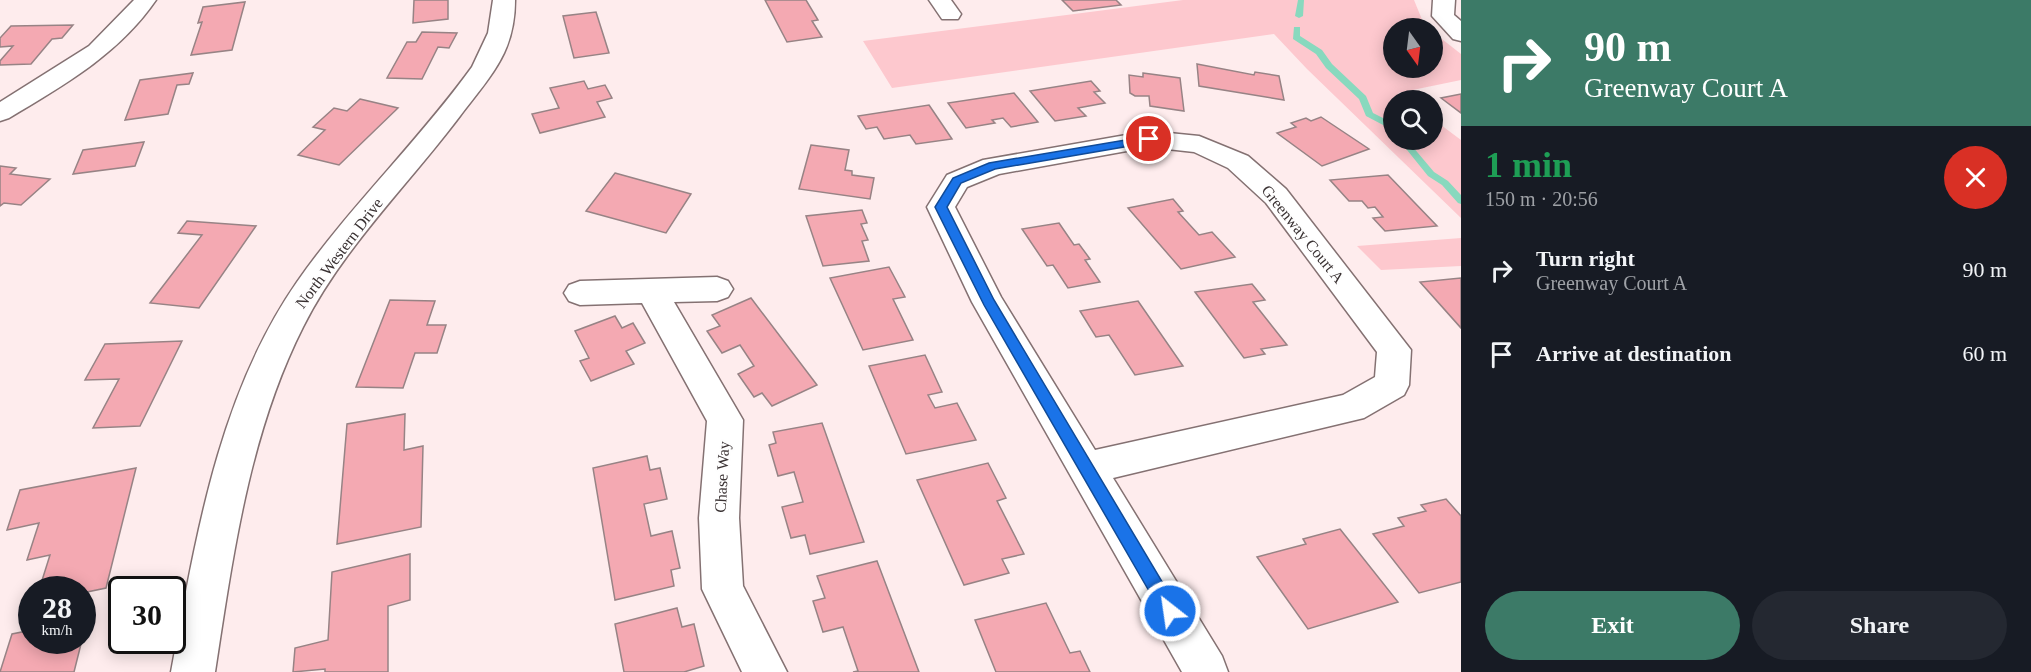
<!DOCTYPE html>
<meta charset="utf-8">
<style>
:root{--surface:#171b24;--page:#242831;--text:#f1f3f6;--muted:#9ea1a6;--accent:#3c7a67}
body{margin:0;font-family:"Times New Roman",serif;background:var(--page);color:var(--text);height:100vh;display:flex;flex-direction:column;font-size:22px;white-space:nowrap}
*{box-sizing:border-box;margin:0}
p{font-size:20px;color:var(--muted)}
.icon{flex:none;width:33px;height:33px;fill:none;stroke:currentColor;stroke-width:2;stroke-linecap:round;stroke-linejoin:round}
.map{position:relative;flex:1;overflow:hidden}
.side{display:flex;flex-direction:column;background:var(--surface);width:570px}
.side>*{flex:none}
.guide{background:#3c7a67;color:#fff;overflow:hidden}
.needle{width:39px;rotate:166deg}
.controls{position:absolute;left:1383px;top:18px;display:grid;gap:12px}
.controls a{display:grid;place-items:center;width:60px;height:60px;border-radius:50%;background:var(--surface);box-shadow:0 3px 15px #0003;font-size:30px}
.speed{position:absolute;left:18px;top:576px;display:flex;gap:12px;font-size:30px;font-weight:700;text-align:center}
.speed>*{display:grid;place-content:center;width:78px;height:78px;border-radius:50%;background:var(--surface);box-shadow:0 3px 15px #0003;line-height:1}
.speed small{font-size:15px;font-weight:400}
.speed .limit{border:3px solid #111;border-radius:9px;background:#fff;color:#111}
.pin{position:absolute;display:grid;place-items:center;width:51px;height:51px;color:#fff;margin:-26px;border:3px solid #fff;border-radius:50%;box-shadow:0 2px 6px #0007}
.me{position:absolute;width:66px;margin:-33px;rotate:330deg;stroke-linejoin:round;filter:drop-shadow(0 0 4px #0008)}
.turn{display:flex;align-items:center;gap:21px;height:126px;padding:0 24px;font-size:27px}
.turn .icon{width:78px;height:78px;stroke-width:2.5}
.turn b{display:block;font-size:42px;line-height:51px}
.round{display:grid;place-items:center;flex:none;width:63px;height:63px;border-radius:32px;background:var(--page)}
.headline{display:flex;align-items:center;justify-content:space-between;height:102px;padding:0 24px}
h1{font-size:36px;font-weight:700;line-height:45px;color:#1e9e55}
.button{display:flex;gap:12px;margin-top:auto;padding:12px 24px}
.button a{flex:1;height:69px;border-radius:36px;background:var(--accent);color:#fff;font-size:24px;font-weight:700;line-height:69px;text-align:center}
.button a+a{background:var(--page);color:var(--text)}
ul{padding:0;list-style:none}
li{display:flex;align-items:center;gap:18px;height:84px;padding:0 24px}
li div{flex:1}
li b{display:block;font-size:22px}
li em{font-style:normal}
main{display:flex;flex:1;min-height:0}
.map>svg:first-child{display:block}
.green{fill:#fdc8ce}
.lines{fill:none;stroke-linecap:round;stroke-linejoin:round}
.stream{fill:#88d9be;fill-rule:evenodd}
.building{fill:#f4a9b2;stroke:#978385;stroke-width:1.5}
.minor-casing{stroke:#847172;stroke-width:3}
.minor{fill:#fff;fill-rule:evenodd}
.route{fill:#1a73e8;stroke:#114b97;stroke-width:1.5}
.labels{text-anchor:middle;dominant-baseline:central;stroke-width:4.5;stroke-linejoin:round;paint-order:stroke}
.street-label{font-size:16px;fill:#393132;stroke:#fefefe}
</style>
<main>
<div class="map">
<svg width="1461" height="672" viewBox="0 0 1461 672">
<rect width="100%" height="100%" fill="#feeced"/>
<!-- green -->
<g class="green">
<path d="M1183,0H1414L1423,22L1429,28H1394V68H1432L1433,32L1461,54V80L1398,93L1408,100H1394V140H1432L1433,119L1461,140V218L1307,69L1274,34L892,88L863,41Z"/>
<path d="M1461,238V266L1381,270L1357,246Z"/>
</g>
<g class="lines">
<!-- stream -->
<g class="stream">
<path d="M1298,0H1304L1303,16L1299,18L1295,16Z"/>
<path d="M1294,27H1300V36L1322,50L1332,64L1366,96L1373,113L1391,122L1394,126V135H1391L1385,126L1366,116L1359,99L1326,68L1316,54L1293,39Z"/>
<path d="M1399,140H1407L1434,172L1448,181L1461,195V204L1458,203L1442,185L1428,176Z"/>
</g>
</g>
<!-- building -->
<g class="building">
<path d="M414,0H448V19L413,23Z"/>
<path d="M765,0H806L818,20L812,21L822,37L787,42Z"/>
<path d="M1062,0H1116L1121,5L1073,11Z"/>
<path d="M245,2L232,50L191,55L202,22L198,23L203,7Z"/>
<path d="M596,12L609,53L574,58L563,16Z"/>
<path d="M73,25L62,38L52,39L31,64L0,65V61L13,46L0,47V38L11,26Z"/>
<path d="M422,32L457,33L449,48L438,47L422,79L387,78L407,42H416Z"/>
<path d="M1197,64L1254,75L1255,72L1279,76L1284,100L1199,86Z"/>
<path d="M193,73L189,84L177,85L168,114L125,120L140,80Z"/>
<path d="M1143,73L1180,78L1184,111L1150,106L1149,96H1135L1130,93L1129,75L1143,77Z"/>
<path d="M584,81L588,89L605,85L612,98L597,102L605,117L540,133L532,114L559,108L550,88Z"/>
<path d="M1091,81L1100,91L1094,92L1105,103L1078,108L1086,116L1055,121L1030,91Z"/>
<path d="M1014,93L1038,122L1011,127L1003,118L992,120L995,123L966,128L948,103Z"/>
<path d="M1461,94V113L1441,98Z"/>
<path d="M360,99L398,108L339,165L298,155L325,130L313,127L334,108L347,111Z"/>
<path d="M929,105L952,139L916,144L910,135L884,139L877,127L866,129L858,116Z"/>
<path d="M1321,117L1369,149L1322,166L1277,133L1296,127L1291,123L1306,118L1311,121Z"/>
<path d="M144,142L135,166L73,174L83,150Z"/>
<path d="M811,145L849,150L845,170L852,171V175L874,178L870,199L799,189Z"/>
<path d="M0,166L16,168L10,174L50,179L21,205L4,203L0,206Z"/>
<path d="M615,173L691,194L666,233L586,211Z"/>
<path d="M1388,175L1437,226L1385,231L1373,218L1383,217L1375,207L1368,208L1362,201H1349L1330,180Z"/>
<path d="M1173,199L1183,211L1178,212L1199,235L1212,232L1235,257L1181,269L1128,208Z"/>
<path d="M862,210L867,223L861,224L868,240L862,241L869,261L823,266L806,216Z"/>
<path d="M187,221L256,226L199,308L150,303L202,235L178,233Z"/>
<path d="M1059,223L1074,245L1079,244L1090,259L1085,260L1100,282L1068,288L1053,265L1047,266L1022,229Z"/>
<path d="M889,267L905,297L893,299L913,340L863,350L830,278Z"/>
<path d="M1461,278V328L1420,282Z"/>
<path d="M1252,284L1265,300L1253,302L1287,345L1261,349L1265,354L1244,358L1195,292Z"/>
<path d="M751,298L817,385L772,406L762,393L754,397L738,374L754,366L740,345L722,353L707,331L720,326L712,315Z"/>
<path d="M390,300L435,301L427,325H446L437,353H415L403,388L356,387Z"/>
<path d="M1138,301L1183,366L1135,375L1109,335L1096,337L1080,311Z"/>
<path d="M615,316L622,328L633,323L645,343L626,351L634,364L591,381L580,361L589,358L575,331Z"/>
<path d="M182,341L140,426L93,428L119,379L85,380L105,344Z"/>
<path d="M925,355L942,392L928,395L935,408L957,403L976,440L906,454L869,366Z"/>
<path d="M405,414L404,450L423,446L421,527L337,544L347,424Z"/>
<path d="M822,423L864,542L810,554L805,535L791,538L782,507L803,502L794,472L778,476L769,445L776,443L773,432Z"/>
<path d="M647,456L650,470L660,468L667,499L644,504L651,536L672,531L680,568L671,570L674,586L615,600L593,468Z"/>
<path d="M988,463L1006,498L997,501L1024,554L1002,559L1009,573L964,585L917,480Z"/>
<path d="M136,468L106,588L82,593V590H39L50,555L27,560L39,523L7,530L20,490Z"/>
<path d="M1446,499L1461,516V582L1419,593L1373,534L1404,526L1398,518L1426,511L1421,505Z"/>
<path d="M1340,529L1398,602L1308,629L1257,557L1306,544L1303,539Z"/>
<path d="M410,554V600L388,606V672H325V669L293,672L295,648L328,640L332,572Z"/>
<path d="M877,561L919,672H853L858,671L843,627L823,632L813,601L825,598L817,576Z"/>
<path d="M1046,603L1070,653L1080,651L1090,672H996L975,620Z"/>
<path d="M677,608L682,627L694,624L704,666L684,672H624L615,624Z"/>
<path d="M32,630V640H82L74,672H0L12,634Z"/>
</g>
<g class="lines">
<defs>
<g id="minor">
<path d="M134,0H156C119,54 64,85 9,118L0,121V102L89,46Z"/>
<path d="M493,0H515C515,18 512,36 504,53C493,76 475,96 460,116C408,185 342,249 303,327C249,434 233,555 215,672H171C196,538 218,396 297,282C350,206 418,142 472,67L488,33Z"/>
<path d="M929,0H951L961,14L958,19H942Z"/>
<path d="M1433,0H1455L1454,15L1461,21V41L1453,39L1432,16Z"/>
<path d="M1149,131L1199,136L1248,156L1286,189L1411,350L1409,385L1404,395L1364,418L1113,478L1222,656L1228,672H1182L972,302L927,207L947,175L983,160ZM1149,147L1194,152L1228,168L1266,203L1377,352L1375,377L1343,395L1095,450L1001,297L955,207L967,187L999,174Z"/>
<path d="M717,277L728,281L733,289L728,297L717,301L674,302L743,420L739,518L743,586L787,672H742L702,589L699,518L707,421L642,303L580,305L569,301L564,293L569,285L580,281Z"/>
</g>
</defs>
<!-- minor casing -->
<use href="#minor" class="minor-casing"/>
<!-- minor -->
<use href="#minor" class="minor"/>
</g>
<!-- route -->
<path class="route" d="M1149,136L1155,139L1153,142L995,169L961,183L947,207L994,300L1176,605L1178,611L1176,617L1170,619L1164,617L984,305L935,207L953,178L989,163Z"/>
<g class="labels">
<!-- street labels -->
<g class="street-label">
<text transform="translate(1303 234) rotate(51)">Greenway Court A</text>
<text transform="translate(339 253) rotate(-53)">North Western Drive</text>
<text transform="translate(722 477) rotate(-87)">Chase Way</text>
</g>
</g>
</svg>
<div class="controls">
<a><svg class="needle" viewBox="-14 -14 28 28"><path d="M0-13l5 13h-10z" fill="#e53935"/><path d="M0 13l5-13h-10z" fill="#9ea1a6"/></svg></a>
<a><svg class="icon" aria-label="search" viewBox="0 0 24 24"><circle cx="10" cy="10" r="6"/><path d="M15 15l6 6"/></svg></a>
</div>
<div class="speed"><div>28<small>km/h</small></div><div class="limit">30</div></div>
<div class="pin" style="left:1149px;top:139px;background:#d93025"><svg class="icon" aria-label="arrive" viewBox="0 0 24 24"><path d="M6 21V4h12l-3 4 3 4H6"/></svg></div>
<svg class="me" style="left:1170px;top:611px" viewBox="-20 -20 40 40"><circle r="17" fill="#1a73e8" stroke="#fff" stroke-width="3"/><path d="M0-11L8 9 0 5-8 9z" fill="#fff"/></svg>
</div>
<section class="side">
<div class="guide">
<div class="turn"><svg class="icon" aria-label="right" viewBox="0 0 24 24"><path d="M7 20v-9h11M14 6l5 5-5 5"/></svg><div><b>90 m</b>Greenway Court A</div></div>
</div>
<div class="headline"><div><h1>1 min</h1><p>150 m · 20:56</p></div><a class="round" style="background:#d93025;color:#fff"><svg class="icon" aria-label="close" viewBox="0 0 24 24"><path d="M6 6l12 12M18 6L6 18"/></svg></a></div>
<ul>
<li><svg class="icon" aria-label="right" viewBox="0 0 24 24"><path d="M7 20v-9h11M14 6l5 5-5 5"/></svg><div><b>Turn right</b><p>Greenway Court A</p></div><em>90 m</em></li>
<li><svg class="icon" aria-label="arrive" viewBox="0 0 24 24"><path d="M6 21V4h12l-3 4 3 4H6"/></svg><div><b>Arrive at destination</b></div><em>60 m</em></li>
</ul>
<div class="button"><a>Exit</a><a>Share</a></div>
</section>
</main>
